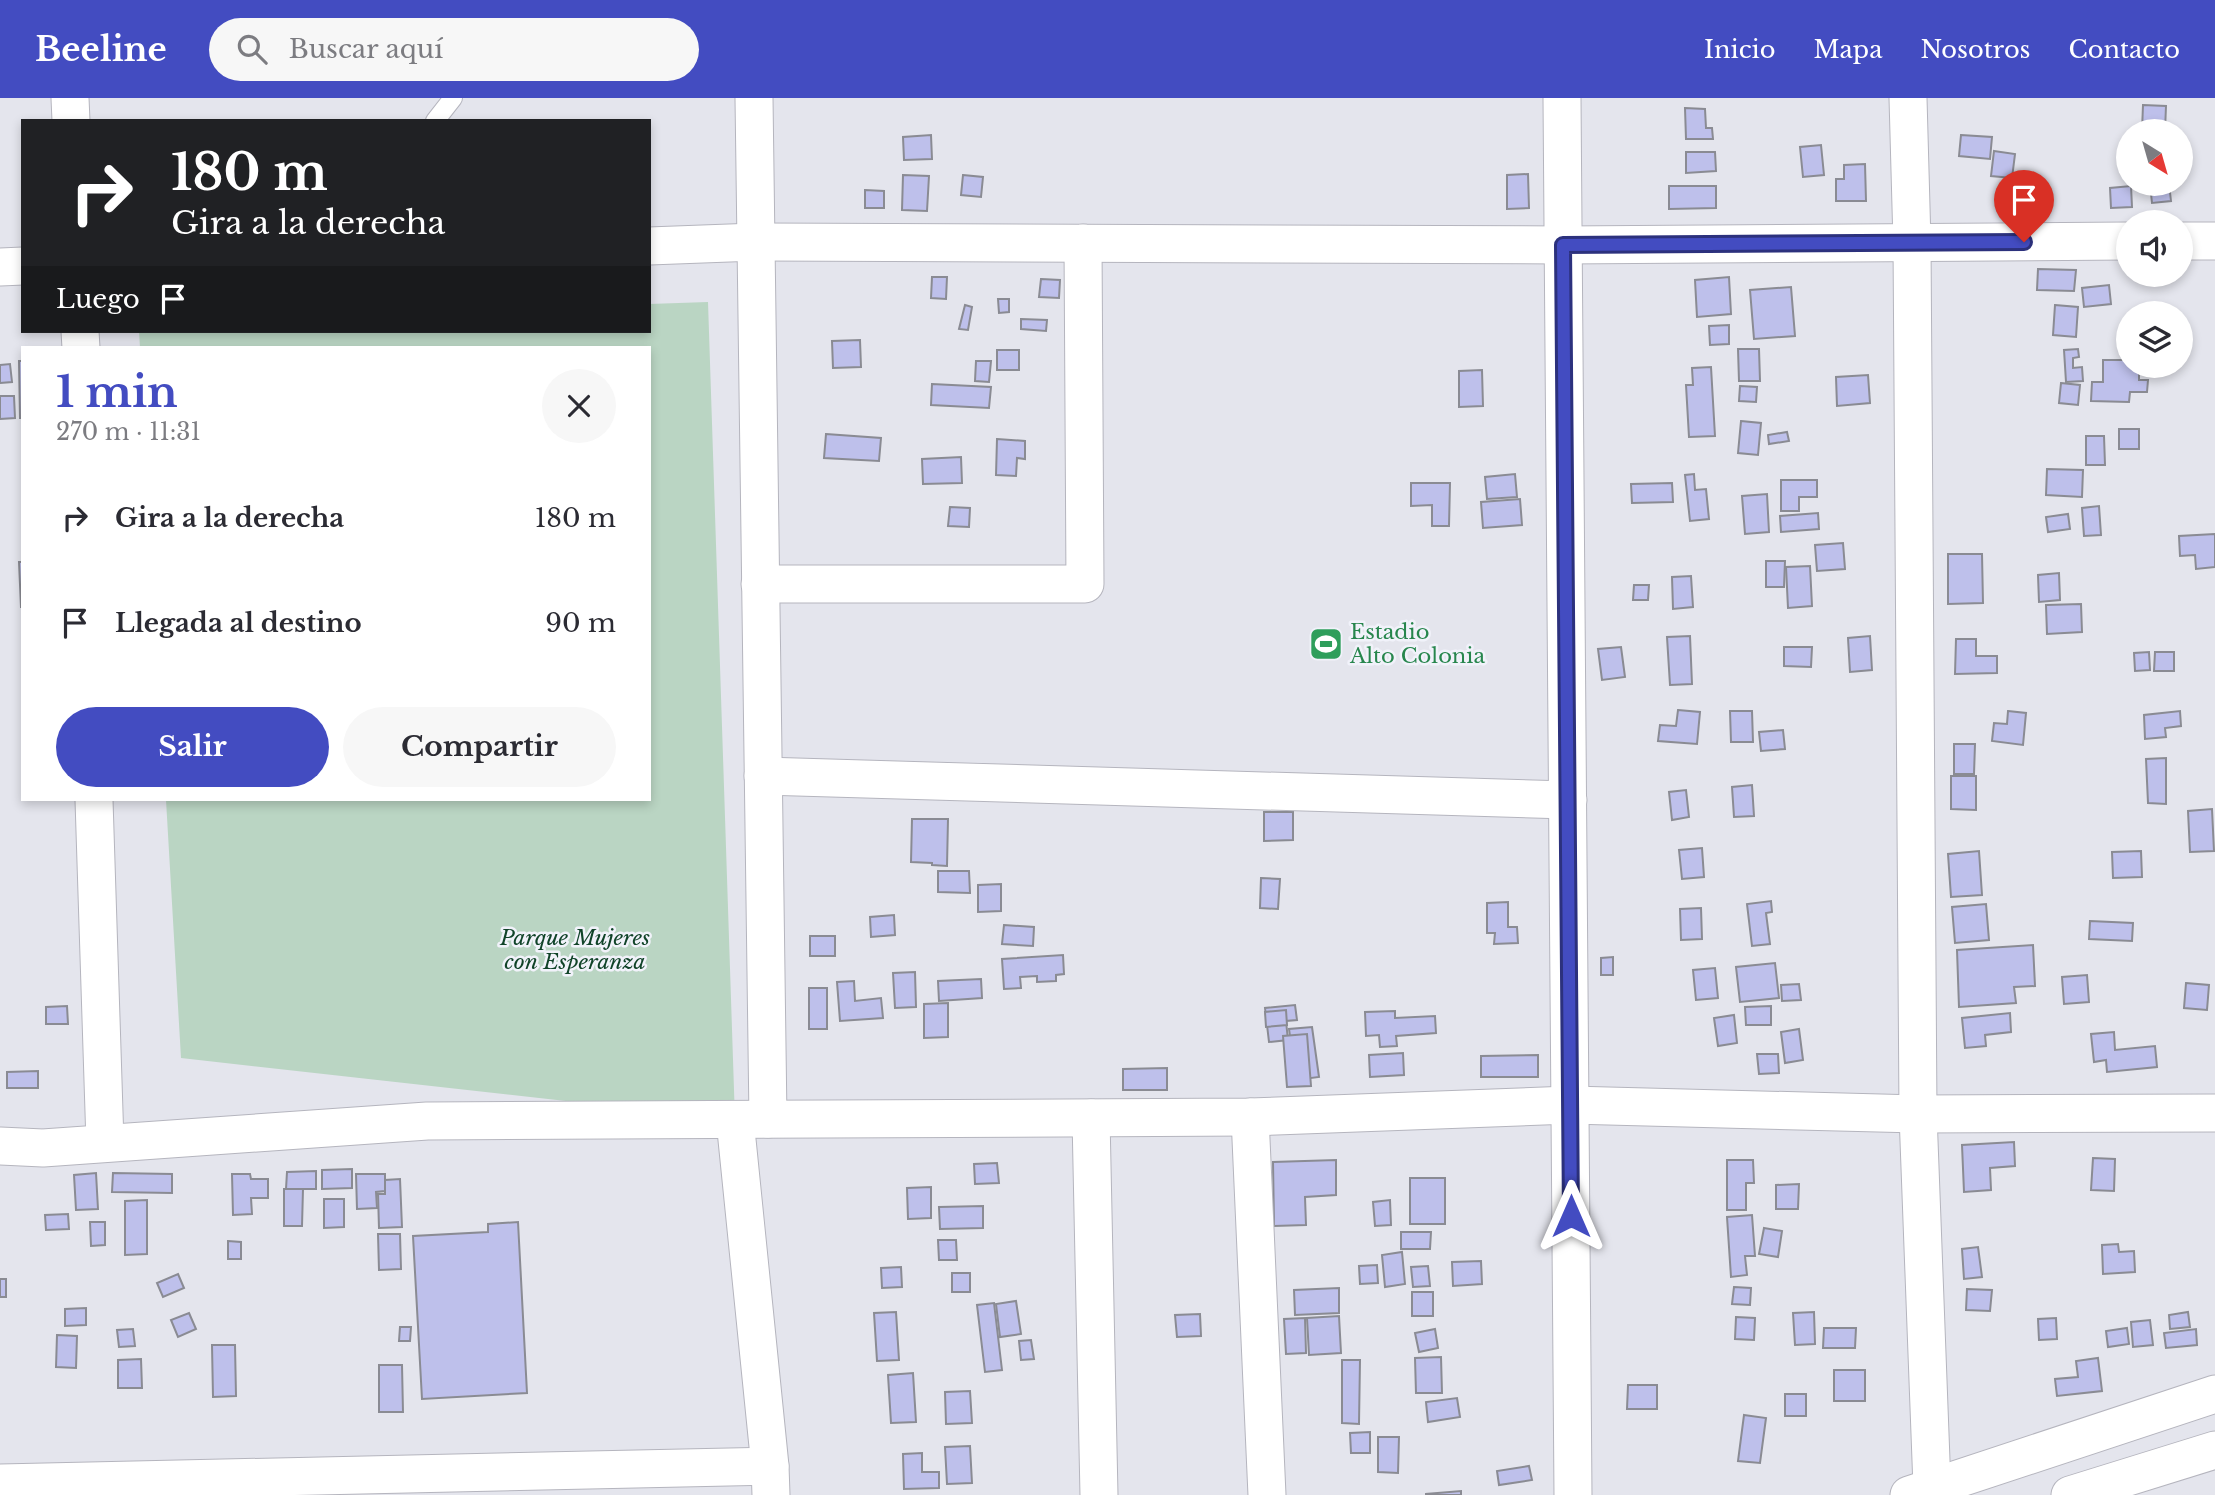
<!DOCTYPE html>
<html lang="es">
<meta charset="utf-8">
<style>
:root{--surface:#fff;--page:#f7f7f7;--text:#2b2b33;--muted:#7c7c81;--accent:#434cc1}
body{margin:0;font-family:"Libre Baskerville",serif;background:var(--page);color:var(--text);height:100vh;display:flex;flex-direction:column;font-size:26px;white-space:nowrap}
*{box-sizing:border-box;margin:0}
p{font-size:23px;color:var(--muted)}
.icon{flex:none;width:38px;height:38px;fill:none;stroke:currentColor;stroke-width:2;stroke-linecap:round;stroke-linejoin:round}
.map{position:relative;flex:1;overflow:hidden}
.side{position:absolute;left:21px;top:248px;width:630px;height:455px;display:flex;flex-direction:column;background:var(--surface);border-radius:0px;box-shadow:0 4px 10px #0003}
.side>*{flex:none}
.top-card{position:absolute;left:21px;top:21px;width:630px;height:214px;border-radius:0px;box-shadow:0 4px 10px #0003;background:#202124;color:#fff;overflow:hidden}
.needle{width:46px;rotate:143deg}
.controls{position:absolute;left:2116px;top:21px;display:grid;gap:14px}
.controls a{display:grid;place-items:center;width:77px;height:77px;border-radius:50%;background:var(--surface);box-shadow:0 4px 10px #0003;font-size:35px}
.pin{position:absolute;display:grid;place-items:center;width:60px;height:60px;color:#fff;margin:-72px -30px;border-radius:50% 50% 50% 0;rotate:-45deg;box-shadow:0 0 7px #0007}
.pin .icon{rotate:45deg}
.me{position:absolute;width:77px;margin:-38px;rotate:0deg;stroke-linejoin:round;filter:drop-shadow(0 0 5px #0008)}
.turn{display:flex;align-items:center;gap:24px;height:147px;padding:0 35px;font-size:32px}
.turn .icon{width:91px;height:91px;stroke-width:2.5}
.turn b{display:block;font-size:49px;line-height:60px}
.then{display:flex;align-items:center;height:66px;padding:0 35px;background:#0003;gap:14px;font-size:26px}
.round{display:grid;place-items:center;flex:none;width:74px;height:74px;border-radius:37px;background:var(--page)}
.summary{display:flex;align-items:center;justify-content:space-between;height:119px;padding:0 35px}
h1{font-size:42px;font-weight:800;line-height:52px;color:var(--accent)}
.button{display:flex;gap:14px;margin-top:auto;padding:14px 35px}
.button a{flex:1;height:80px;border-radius:42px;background:var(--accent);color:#fff;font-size:28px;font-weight:800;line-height:80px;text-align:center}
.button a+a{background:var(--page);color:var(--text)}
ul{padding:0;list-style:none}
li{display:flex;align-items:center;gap:21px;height:105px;padding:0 35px}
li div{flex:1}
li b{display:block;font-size:26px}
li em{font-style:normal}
header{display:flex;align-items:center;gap:42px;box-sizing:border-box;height:98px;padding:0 35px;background:var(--accent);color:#fff}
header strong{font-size:33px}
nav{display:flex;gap:38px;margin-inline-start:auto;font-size:24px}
.search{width:490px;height:63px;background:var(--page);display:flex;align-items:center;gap:18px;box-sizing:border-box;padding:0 24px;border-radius:38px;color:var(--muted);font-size:26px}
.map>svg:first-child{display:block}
.green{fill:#bad5c3}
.building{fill:#bec0eb;stroke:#8a8b93;stroke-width:2}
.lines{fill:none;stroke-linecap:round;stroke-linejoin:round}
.lane-casing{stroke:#b5b5be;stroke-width:20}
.street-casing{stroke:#b5b5be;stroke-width:39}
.lane{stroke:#fff;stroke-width:18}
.street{stroke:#fff;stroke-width:37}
.route-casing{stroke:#2c317d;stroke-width:18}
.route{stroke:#434cc1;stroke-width:12}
.labels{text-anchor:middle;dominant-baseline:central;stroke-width:5;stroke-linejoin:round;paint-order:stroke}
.leisure-label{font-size:21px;fill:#27864d;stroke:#f1f2fa;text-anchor:start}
.park-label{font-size:21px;font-style:italic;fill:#104328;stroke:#f1f2fa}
</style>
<header>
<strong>Beeline</strong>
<div class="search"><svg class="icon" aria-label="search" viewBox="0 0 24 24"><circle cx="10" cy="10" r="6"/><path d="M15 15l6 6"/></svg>Buscar aquí</div>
<nav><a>Inicio</a><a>Mapa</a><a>Nosotros</a><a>Contacto</a></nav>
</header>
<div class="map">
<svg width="2215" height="1397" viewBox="0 0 2215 1397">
<rect width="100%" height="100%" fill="#e4e5ed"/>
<!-- green -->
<path class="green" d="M708,204L735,1022L181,960L166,702H649V250H140L139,233H649V206Z"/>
<!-- building -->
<g class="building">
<path d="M2143,7L2166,8L2165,33H2142Z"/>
<path d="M1685,10L1705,11L1706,30H1712L1713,41H1686Z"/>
<path d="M931,37L932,61L904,62L903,39Z"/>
<path d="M1961,37L1992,39L1990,61L1959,58Z"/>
<path d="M1821,47L1824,77L1803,79L1800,49Z"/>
<path d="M1994,53L2015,56L2012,80L1991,78Z"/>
<path d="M1686,54H1715L1716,73L1686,75Z"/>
<path d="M1865,66L1866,103H1836V81H1844V67Z"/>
<path d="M1528,76L1529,110L1507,111V77Z"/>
<path d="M903,77L929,78L927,113L902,112Z"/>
<path d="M963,77L983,79L981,99L961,97Z"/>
<path d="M2150,86H2169L2171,103L2152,105Z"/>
<path d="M1669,88H1716V110L1669,111Z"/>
<path d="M2131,88L2132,109L2111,110L2110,90Z"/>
<path d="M865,92L884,93V110H865Z"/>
<path d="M2038,171L2076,172L2074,193L2037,192Z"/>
<path d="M932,179H947L946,201L931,200Z"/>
<path d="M1729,179L1731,216L1697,219L1695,182Z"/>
<path d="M1041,181L1060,182L1059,200L1039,199Z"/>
<path d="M2109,187L2111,206L2084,209L2082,190Z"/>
<path d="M1791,189L1795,238L1754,241L1750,192Z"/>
<path d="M998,201H1009V214L999,215Z"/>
<path d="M965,207L972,209L968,232L959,231Z"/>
<path d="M2055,207L2078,209L2076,239L2053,237Z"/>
<path d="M1021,221L1047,222L1046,233L1021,231Z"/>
<path d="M1729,227V246L1710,247L1709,228Z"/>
<path d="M860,242L861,269L833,270L832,243Z"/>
<path d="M1738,251H1759L1760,283H1739Z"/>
<path d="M2078,251L2079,259L2073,260V270L2082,269L2083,283L2066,284L2064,252Z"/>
<rect x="997" y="252" width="22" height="20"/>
<path d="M2103,262H2128V268H2139V282H2148L2147,294H2130L2129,304L2091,303L2092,284H2103Z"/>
<path d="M19,263H23V320H20Z"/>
<path d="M976,263H991L989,284L975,283Z"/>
<path d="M10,266L12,284L0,285V267Z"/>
<path d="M1711,269L1715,338L1689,339L1686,287H1693L1692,270Z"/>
<path d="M1482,272L1483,308L1459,309V273Z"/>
<path d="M1868,277L1870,305L1837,308L1836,279Z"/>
<path d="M2061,285L2080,287L2078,307L2059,305Z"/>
<path d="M932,286L991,289L989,310L931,307Z"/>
<path d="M1740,288L1757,289L1756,304L1739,303Z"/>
<path d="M0,298H14L15,320L0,321Z"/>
<path d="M1741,323L1761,325L1758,357L1738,355Z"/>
<rect x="2119" y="331" width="20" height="20"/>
<path d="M1787,334L1789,343L1769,346L1768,337Z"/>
<path d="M826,336L881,340L879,363L824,360Z"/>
<path d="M2086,338H2104L2105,367H2086Z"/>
<path d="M997,341L1025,343V361L1017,360L1016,378L996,377Z"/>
<path d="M961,359L962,385L923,386L922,361Z"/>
<path d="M2047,371L2083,372L2082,399L2046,397Z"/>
<path d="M1515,376L1517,399L1487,401L1485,379Z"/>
<path d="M1694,376L1695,392L1706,391L1709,421L1690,423L1685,377Z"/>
<path d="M1781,382H1817V399H1799V413H1781Z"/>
<path d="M1411,385H1450L1449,428H1432V407L1411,408Z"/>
<path d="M1672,385L1673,404L1632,405L1631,386Z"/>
<path d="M1767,396L1769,434L1745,436L1742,398Z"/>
<path d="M1520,401L1522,427L1483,430L1481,404Z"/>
<path d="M2099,408L2101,437L2084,438L2082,410Z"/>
<path d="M950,409L970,410L969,429L948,428Z"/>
<path d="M1818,415L1819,431L1781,434L1780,418Z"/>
<path d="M2068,416L2070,431L2048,434L2046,419Z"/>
<path d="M2215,436V469L2196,471L2195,457L2180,458L2179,438Z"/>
<path d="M1843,445L1845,471L1817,473L1815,447Z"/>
<path d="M1948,456H1982L1983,505L1948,506Z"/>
<path d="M1766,463H1785L1784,489H1766Z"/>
<path d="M19,464H23V509H21Z"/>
<path d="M1810,468L1812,508L1788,510L1786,469Z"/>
<path d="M2059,475L2060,502L2039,504L2038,477Z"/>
<path d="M1691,478L1693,509L1673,511L1672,479Z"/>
<path d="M1634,487H1649L1648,502H1633Z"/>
<path d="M2081,506L2082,534L2047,536L2046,507Z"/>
<path d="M1690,538L1692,586L1670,587L1667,539Z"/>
<path d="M1870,538L1872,572L1850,574L1848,540Z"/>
<path d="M1956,541H1976V558H1997V575L1955,576Z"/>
<path d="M1621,549L1625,579L1602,582L1598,551Z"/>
<path d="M1784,549H1812L1811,569L1784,568Z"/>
<path d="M2149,554L2150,572L2135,573L2134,555Z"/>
<path d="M2155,554H2174V573H2154Z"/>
<path d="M1678,612L1700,614L1697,646L1658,643L1660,627L1676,628Z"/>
<path d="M1730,613H1752L1753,644H1731Z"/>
<path d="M2008,613L2026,615L2023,647L1992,643L1994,625L2007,626Z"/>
<path d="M2180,613L2181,628L2165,630L2166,639L2145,641L2144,617Z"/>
<path d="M1783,632L1785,651L1761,653L1759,634Z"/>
<path d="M1954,646H1975L1974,676H1954Z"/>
<path d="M2166,660V706L2148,705L2146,661Z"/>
<path d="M1951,678H1976V712L1951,711Z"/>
<path d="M1752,687L1754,718L1734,719L1732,689Z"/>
<path d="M1686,692L1689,719L1672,722L1669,694Z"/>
<path d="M2212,711L2214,753L2190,754L2188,713Z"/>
<path d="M1264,714H1293V742L1264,743Z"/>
<path d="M912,721H948L947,768L932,767V765L911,764Z"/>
<path d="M1702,750L1704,779L1682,781L1679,752Z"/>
<path d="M1979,753L1982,797L1951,799L1948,756Z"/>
<path d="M2141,753L2142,779L2113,780L2112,754Z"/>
<path d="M938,773H969L970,795L938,794Z"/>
<path d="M1261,780L1280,781L1278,811L1260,810Z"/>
<path d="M1001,786V813L978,814V787Z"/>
<path d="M1771,803L1772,814L1766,815L1770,846L1752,848L1747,806Z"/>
<path d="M1508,804V829H1517L1518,845L1494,846L1495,835H1487V805Z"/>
<path d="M1986,806L1989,842L1955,845L1952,809Z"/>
<path d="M1701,810L1702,841L1681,842L1680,811Z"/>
<path d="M894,817L895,837L871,839L870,819Z"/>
<path d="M2090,823L2133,825L2132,843L2089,841Z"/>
<path d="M1004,827L1034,829L1033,848L1002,846Z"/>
<rect x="810" y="838" width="25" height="20"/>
<path d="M2033,847L2035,888L2014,889L2016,905L1959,909L1957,852Z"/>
<path d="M1063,857L1064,876L1056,877V883L1037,884V878L1020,879L1021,890L1004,891L1002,861Z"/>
<path d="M1613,859V877H1601V860Z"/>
<path d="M1775,865L1779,900L1740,904L1736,869Z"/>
<path d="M1715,870L1718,900L1696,902L1693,872Z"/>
<path d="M915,874L916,909L895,910L893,875Z"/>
<path d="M2087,877L2089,904L2064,906L2062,879Z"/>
<path d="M981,881L982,900L939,903L938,883Z"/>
<path d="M854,883L855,903L881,900L883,920L840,923L837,884Z"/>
<path d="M2186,885L2209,887L2207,912L2184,910Z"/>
<path d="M1799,886L1801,902L1782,903L1781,887Z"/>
<rect x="809" y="890" width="18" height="41"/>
<path d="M948,905V939L924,940V906Z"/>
<path d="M1295,907L1297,922L1286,923L1288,942L1269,944L1265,910Z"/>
<path d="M67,908L68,926H46V909Z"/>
<path d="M1771,908V927H1746L1745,909Z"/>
<path d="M1286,912L1287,927L1266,929L1265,914Z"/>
<path d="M1395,913V920L1435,918L1436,935L1396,938L1397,948L1380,949L1379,937L1366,938L1365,914Z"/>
<path d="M2010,915L2011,934L1985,937L1986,948L1965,950L1962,920Z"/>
<path d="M1734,917L1737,945L1718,948L1714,920Z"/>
<path d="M1312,929L1319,979L1296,982L1289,931Z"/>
<path d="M1799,931L1803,962L1785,965L1781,934Z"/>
<path d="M2114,934L2115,952L2155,948L2157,969L2107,974L2106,962L2094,964L2091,936Z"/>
<path d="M1307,936L1311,988L1287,989L1283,938Z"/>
<path d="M1403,955L1404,977L1370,979L1369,957Z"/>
<path d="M1757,956H1778L1779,975L1759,976Z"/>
<path d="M1538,957V979H1481V958Z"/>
<path d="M1167,970V992H1123V971Z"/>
<path d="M38,973V990H7V974Z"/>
<path d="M2014,1044L2015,1068L1990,1070L1991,1092L1964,1094L1962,1047Z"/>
<path d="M2093,1060L2115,1061L2114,1093L2091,1092Z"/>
<path d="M1336,1062V1097L1305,1099L1306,1127L1274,1128L1273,1064Z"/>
<path d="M1727,1062H1753L1754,1085H1746V1112H1727Z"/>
<path d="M997,1065L999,1085L975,1086L974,1066Z"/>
<path d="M352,1071V1090L322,1091V1072Z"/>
<path d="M316,1073V1091H286L287,1074Z"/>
<path d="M96,1075L98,1111L76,1112L74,1077Z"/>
<path d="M113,1075L172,1076V1095L112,1094Z"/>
<path d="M232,1076H250L251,1081H268V1100H251L252,1116L233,1117Z"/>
<path d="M356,1076H385V1093L376,1094L377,1110L357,1111Z"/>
<rect x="1410" y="1080" width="35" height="46"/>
<path d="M400,1081L402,1129L379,1130L378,1096H385V1082Z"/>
<path d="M1799,1086L1798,1111H1776V1087Z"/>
<path d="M931,1089V1120L908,1121L907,1090Z"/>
<path d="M284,1091H303L302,1128H284Z"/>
<path d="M324,1101H344V1129L324,1130Z"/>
<path d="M147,1102V1156L125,1157V1103Z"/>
<path d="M1390,1102L1391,1127L1375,1128L1373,1104Z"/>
<path d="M983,1108V1130L940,1131L939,1109Z"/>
<path d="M68,1116L69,1131L46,1132L45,1117Z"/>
<path d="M1752,1117L1755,1158H1745L1747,1177L1731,1179L1727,1119Z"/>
<path d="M90,1124H105V1147L91,1148Z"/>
<path d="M518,1124L527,1295L422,1301L413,1138L488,1134V1126Z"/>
<path d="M1764,1130L1782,1133L1778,1159L1759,1156Z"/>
<path d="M1401,1134H1431L1430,1151H1401Z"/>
<path d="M378,1136H400L401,1171L379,1172Z"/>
<path d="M938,1142H956L957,1162H939Z"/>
<path d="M228,1143L241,1144V1161H228Z"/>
<path d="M2118,1146L2119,1154L2134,1153L2135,1174L2103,1176L2102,1147Z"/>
<path d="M1978,1149L1982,1179L1964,1181L1962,1151Z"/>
<path d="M1402,1154L1405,1186L1385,1189L1382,1157Z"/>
<path d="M1481,1163L1482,1186L1453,1188L1452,1164Z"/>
<path d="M1377,1167L1378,1185L1360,1186L1359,1168Z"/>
<path d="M1428,1168L1430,1188L1413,1189L1411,1169Z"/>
<path d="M901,1169L902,1189L882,1190L881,1170Z"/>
<rect x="952" y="1175" width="18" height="19"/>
<path d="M178,1176L184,1190L163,1199L157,1185Z"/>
<rect x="0" y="1181" width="6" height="18"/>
<path d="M1734,1189L1751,1190L1750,1207L1732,1206Z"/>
<path d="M1339,1190V1215L1295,1217L1294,1192Z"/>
<path d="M1967,1191L1992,1192L1990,1213L1966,1212Z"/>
<rect x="1412" y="1194" width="21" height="24"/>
<path d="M1016,1203L1021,1236L1000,1239L996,1206Z"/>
<path d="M994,1205L1002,1272L985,1274L977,1207Z"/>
<path d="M86,1210V1227L65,1228V1211Z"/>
<path d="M896,1214L899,1262L877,1263L874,1215Z"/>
<path d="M1814,1214L1815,1246L1795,1247L1793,1215Z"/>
<path d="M2188,1214L2190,1229L2170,1231L2169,1217Z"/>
<path d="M189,1215L196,1231L178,1239L171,1222Z"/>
<path d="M1200,1216L1201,1238L1177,1239L1175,1217Z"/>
<path d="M1339,1218L1341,1255L1309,1257L1307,1220Z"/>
<path d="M1736,1219L1755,1220L1754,1242L1735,1241Z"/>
<path d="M1305,1220L1306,1255L1286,1256L1284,1221Z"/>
<path d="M2056,1220L2057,1241L2039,1242L2038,1221Z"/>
<path d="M2150,1222L2153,1247L2133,1249L2131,1224Z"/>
<path d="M400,1229H411L410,1243H399Z"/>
<path d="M1824,1230H1856L1855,1250H1823Z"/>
<path d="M2127,1230L2129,1246L2108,1249L2106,1233Z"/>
<path d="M133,1231L135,1248L119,1249L117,1232Z"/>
<path d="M1435,1231L1438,1250L1419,1254L1415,1235Z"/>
<path d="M2196,1231L2197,1247L2166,1250L2164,1235Z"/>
<path d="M57,1237L77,1238L76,1270L56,1269Z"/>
<path d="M1031,1242L1034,1261L1021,1262L1019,1243Z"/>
<path d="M212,1247H235L236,1298L213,1299Z"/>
<path d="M1441,1259L1442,1295H1416L1415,1260Z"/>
<path d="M2098,1260L2102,1293L2057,1298L2055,1281L2078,1279L2076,1263Z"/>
<path d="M141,1261L142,1290H118V1262Z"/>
<path d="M1342,1262H1360L1359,1326L1342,1325Z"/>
<path d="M379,1267H402L403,1314H379Z"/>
<rect x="1834" y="1272" width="31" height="31"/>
<path d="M913,1275L916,1324L891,1325L888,1277Z"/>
<path d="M1628,1287H1657V1311H1627Z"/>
<path d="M970,1293L972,1325L946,1326L945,1294Z"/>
<rect x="1785" y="1296" width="21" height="22"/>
<path d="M1457,1300L1460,1319L1428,1324L1426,1304Z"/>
<path d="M1744,1317L1766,1320L1760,1365L1738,1363Z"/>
<path d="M1370,1334V1355H1351L1350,1335Z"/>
<path d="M1378,1339H1399L1398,1375L1378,1374Z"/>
<path d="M970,1348L972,1385L947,1386L945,1349Z"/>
<path d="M922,1355V1374H939V1390L904,1391L903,1356Z"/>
<path d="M1529,1368L1532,1382L1499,1387L1497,1373Z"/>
<path d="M1461,1393V1397H1426V1396Z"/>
</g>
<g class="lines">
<defs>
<path id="lane" d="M435,23L453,0"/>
<g id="street">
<path d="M70,0L71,23"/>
<path d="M754,0L768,1021"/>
<path d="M1562,0L1573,1397"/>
<path d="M1908,0L1912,145L1918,1016L1932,1389"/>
<path d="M2180,143H2215"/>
<path d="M649,148L756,144L1563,147L2128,143"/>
<path d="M0,169L23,168"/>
<path d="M80,233L81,250"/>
<path d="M760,486H1085L1083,145"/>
<path d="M763,678L1568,702"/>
<path d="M94,702L105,1045"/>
<path d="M1250,1019L1267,1397"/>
<path d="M1091,1020L1099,1397"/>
<path d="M735,1022L770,1368L771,1397"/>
<path d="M0,1048L43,1050L427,1023L1250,1019L1570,1007L1918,1016L2215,1015"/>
<path d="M0,1385L770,1368"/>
<path d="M1909,1397L2215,1296"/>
<path d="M2070,1397L2215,1352"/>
</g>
</defs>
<!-- lane casing -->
<use href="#lane" class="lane-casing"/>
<!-- street casing -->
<use href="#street" class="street-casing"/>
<!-- lane -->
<use href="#lane" class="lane"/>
<!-- street -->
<use href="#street" class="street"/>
</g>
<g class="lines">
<defs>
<path id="route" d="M1571,1118L1563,147L2024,144"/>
</defs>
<!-- route casing -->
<use href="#route" class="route-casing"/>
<!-- route -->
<use href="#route" class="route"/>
</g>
<!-- icons -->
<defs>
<symbol id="stadium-square" viewBox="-11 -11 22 22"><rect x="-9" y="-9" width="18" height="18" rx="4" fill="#2e9e5b" stroke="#f1f2fa"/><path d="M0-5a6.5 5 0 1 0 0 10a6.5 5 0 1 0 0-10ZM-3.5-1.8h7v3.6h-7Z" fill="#fff"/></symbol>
</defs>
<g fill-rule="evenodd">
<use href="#stadium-square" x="1307" y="527" width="38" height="38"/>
</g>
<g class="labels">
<!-- leisure labels -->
<g class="leisure-label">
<text x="1350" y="534">Estadio<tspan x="1350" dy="24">Alto Colonia</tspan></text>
</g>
<!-- park labels -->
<g class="park-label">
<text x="575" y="840">Parque Mujeres<tspan x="575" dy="24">con Esperanza</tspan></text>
</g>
</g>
</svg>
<div class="controls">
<a><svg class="needle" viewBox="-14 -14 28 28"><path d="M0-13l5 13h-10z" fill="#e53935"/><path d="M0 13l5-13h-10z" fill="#7c7c81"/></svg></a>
<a><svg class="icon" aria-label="sound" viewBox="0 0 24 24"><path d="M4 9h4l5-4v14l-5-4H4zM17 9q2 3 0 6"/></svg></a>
<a><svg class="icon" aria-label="layers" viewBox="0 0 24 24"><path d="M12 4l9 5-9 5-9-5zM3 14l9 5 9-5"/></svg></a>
</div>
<div class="pin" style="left:2024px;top:144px;background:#d93025"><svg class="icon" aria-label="arrive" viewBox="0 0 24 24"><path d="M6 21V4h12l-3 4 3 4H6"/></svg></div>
<svg class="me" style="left:1571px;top:1118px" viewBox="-20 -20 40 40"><path d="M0-17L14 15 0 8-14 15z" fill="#434cc1" stroke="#fff" stroke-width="4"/></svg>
<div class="top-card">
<div class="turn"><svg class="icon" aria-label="right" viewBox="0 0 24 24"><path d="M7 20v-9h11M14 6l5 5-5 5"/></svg><div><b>180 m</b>Gira a la derecha</div></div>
<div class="then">Luego<svg class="icon" aria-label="arrive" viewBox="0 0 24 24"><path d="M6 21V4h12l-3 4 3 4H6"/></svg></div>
</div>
<section class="side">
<div class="summary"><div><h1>1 min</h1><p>270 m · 11:31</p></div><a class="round"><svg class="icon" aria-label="close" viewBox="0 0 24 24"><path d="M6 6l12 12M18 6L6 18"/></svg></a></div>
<ul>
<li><svg class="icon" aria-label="right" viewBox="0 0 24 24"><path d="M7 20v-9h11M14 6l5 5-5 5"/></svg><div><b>Gira a la derecha</b></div><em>180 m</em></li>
<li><svg class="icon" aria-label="arrive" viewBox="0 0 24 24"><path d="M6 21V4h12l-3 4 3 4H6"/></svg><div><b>Llegada al destino</b></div><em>90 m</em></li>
</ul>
<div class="button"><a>Salir</a><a>Compartir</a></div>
</section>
</div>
